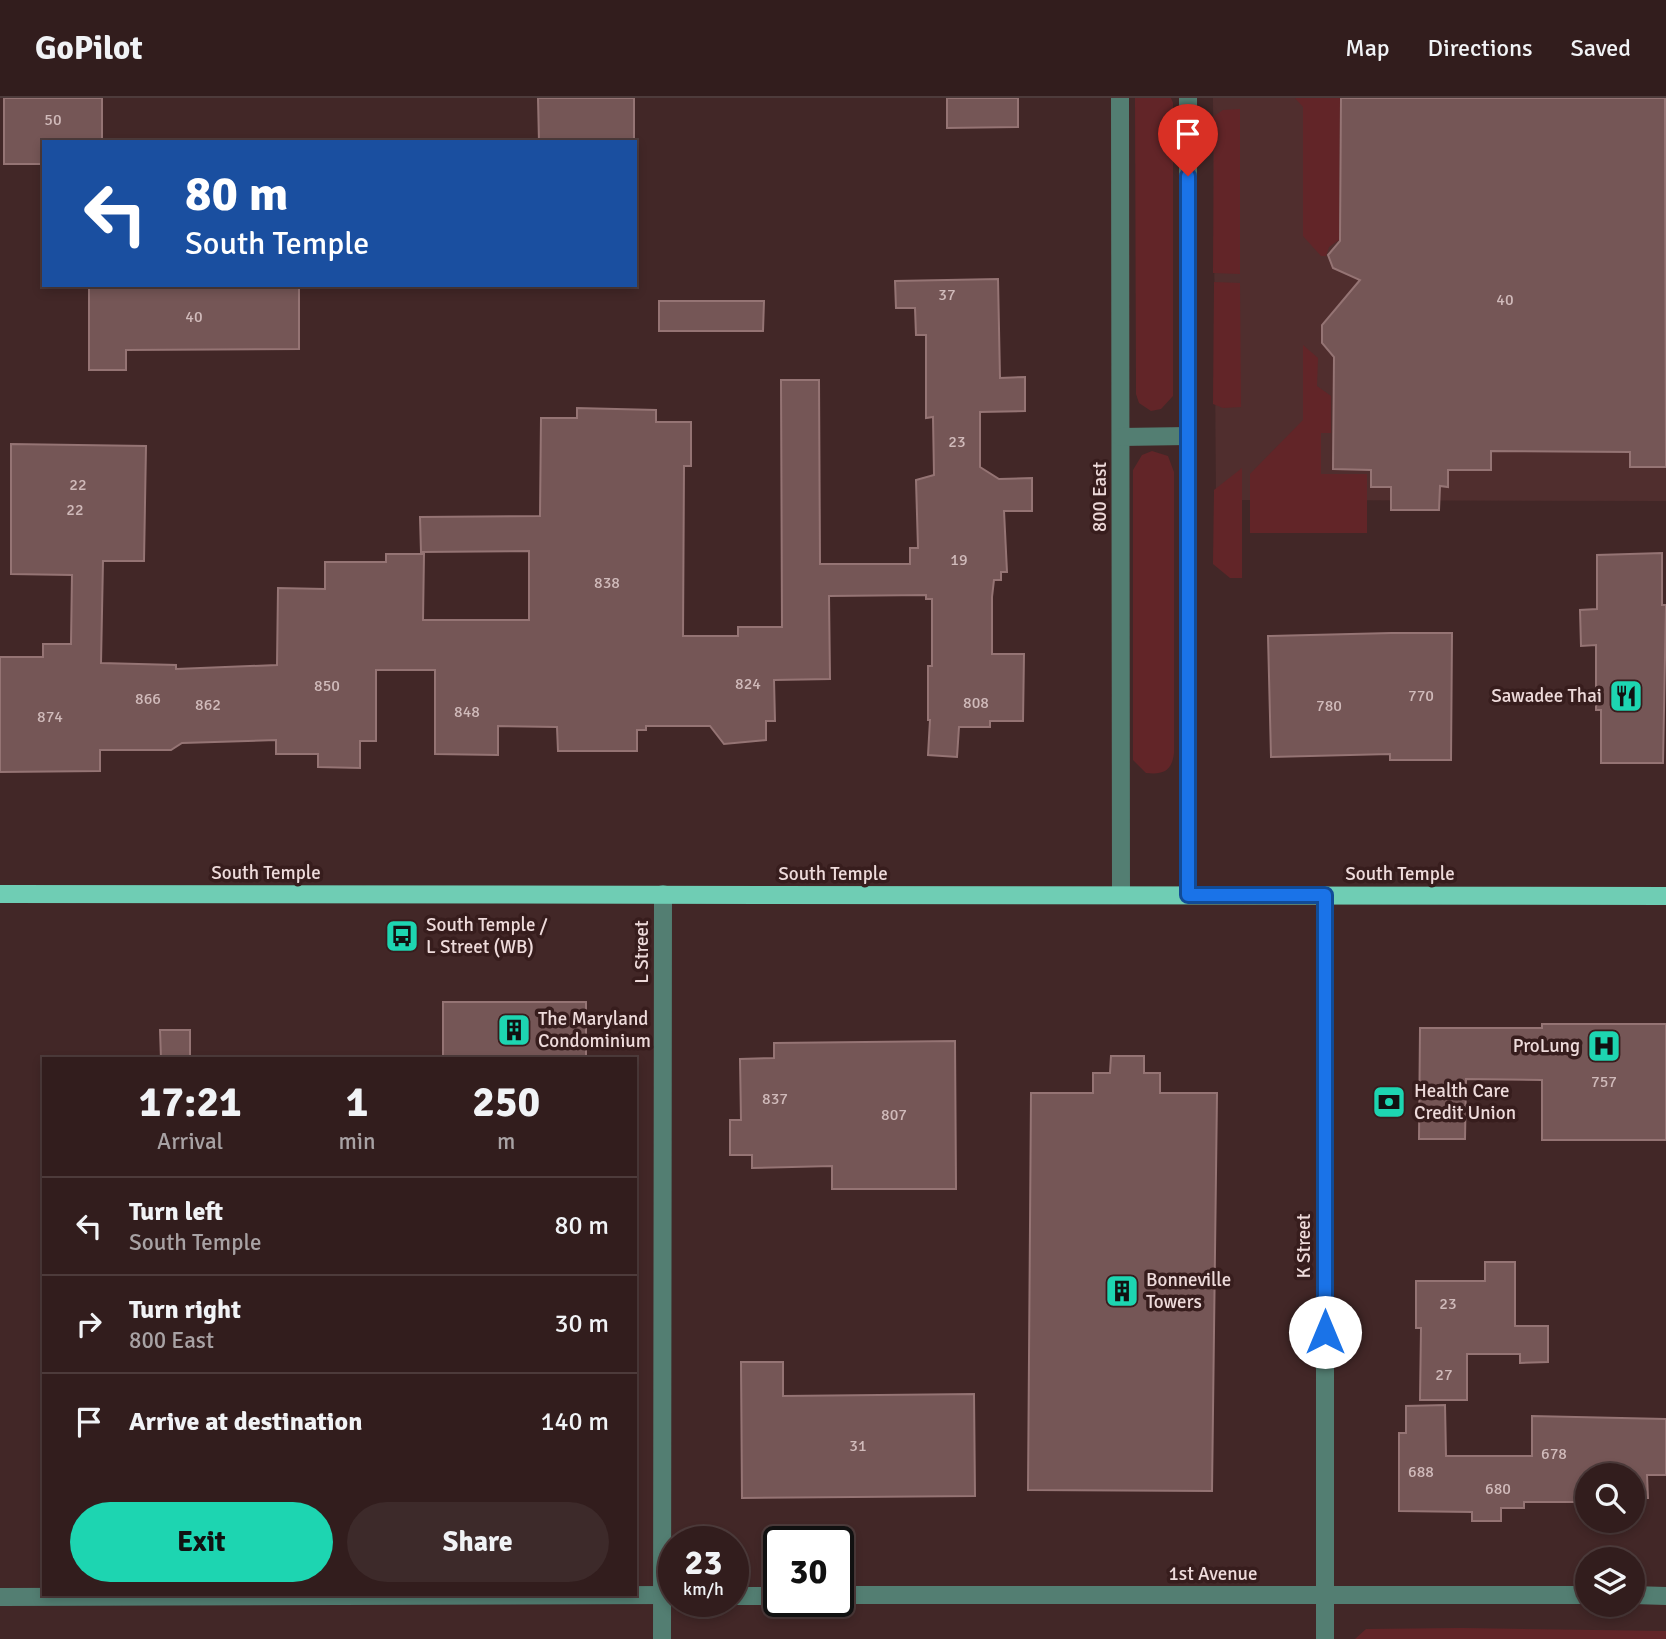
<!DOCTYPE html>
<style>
:root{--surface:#321d1d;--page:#3d2a2a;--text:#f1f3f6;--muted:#a8a2a4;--line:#4d3b3b;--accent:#1dd5b1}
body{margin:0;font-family:Signika,sans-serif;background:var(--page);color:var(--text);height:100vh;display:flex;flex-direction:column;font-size:26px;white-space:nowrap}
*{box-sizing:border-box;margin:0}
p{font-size:23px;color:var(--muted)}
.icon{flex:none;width:38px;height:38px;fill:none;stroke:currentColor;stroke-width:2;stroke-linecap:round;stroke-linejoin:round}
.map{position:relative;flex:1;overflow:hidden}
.details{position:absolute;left:42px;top:959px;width:595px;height:539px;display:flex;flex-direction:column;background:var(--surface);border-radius:0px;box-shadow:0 4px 10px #0003,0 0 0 2px var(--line)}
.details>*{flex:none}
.guide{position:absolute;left:42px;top:42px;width:595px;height:147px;border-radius:0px;box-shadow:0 4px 10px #0003,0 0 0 2px var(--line);background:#1a4fa0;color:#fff;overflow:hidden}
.tools{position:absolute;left:1575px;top:1365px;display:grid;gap:14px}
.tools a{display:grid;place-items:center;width:70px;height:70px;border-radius:50%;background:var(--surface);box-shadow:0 4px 10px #0003,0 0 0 2px var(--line);font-size:35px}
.speed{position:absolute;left:658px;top:1428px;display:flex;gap:14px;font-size:35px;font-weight:700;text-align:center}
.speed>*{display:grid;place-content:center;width:91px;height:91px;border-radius:50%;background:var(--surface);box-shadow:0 4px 10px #0003,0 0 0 2px var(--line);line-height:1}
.speed small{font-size:18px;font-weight:400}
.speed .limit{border:4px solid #111;border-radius:10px;background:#fff;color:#111}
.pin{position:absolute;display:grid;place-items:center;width:60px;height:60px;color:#fff;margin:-72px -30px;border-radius:50% 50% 50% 0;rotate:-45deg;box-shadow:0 0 7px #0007}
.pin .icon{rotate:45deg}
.me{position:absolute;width:77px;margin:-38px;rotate:0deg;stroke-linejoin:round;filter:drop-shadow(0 0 5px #0008)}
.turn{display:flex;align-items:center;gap:24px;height:147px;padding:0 28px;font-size:32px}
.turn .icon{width:91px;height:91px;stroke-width:2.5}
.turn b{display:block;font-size:49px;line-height:60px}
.eta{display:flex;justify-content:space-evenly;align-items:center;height:119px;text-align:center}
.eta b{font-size:42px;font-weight:700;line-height:49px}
.primary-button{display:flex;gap:14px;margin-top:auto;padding:14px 28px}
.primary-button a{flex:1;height:80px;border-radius:42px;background:var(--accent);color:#111;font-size:28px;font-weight:700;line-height:80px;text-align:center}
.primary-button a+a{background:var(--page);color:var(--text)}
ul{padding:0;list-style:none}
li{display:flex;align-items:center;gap:21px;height:98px;padding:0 28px;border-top:2px solid var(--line)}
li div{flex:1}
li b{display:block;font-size:26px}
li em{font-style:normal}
header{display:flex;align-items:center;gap:42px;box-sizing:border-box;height:98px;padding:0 35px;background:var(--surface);border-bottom:2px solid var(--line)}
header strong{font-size:33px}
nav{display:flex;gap:38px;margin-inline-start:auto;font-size:24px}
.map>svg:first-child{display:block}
.built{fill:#502e2e}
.green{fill:#622528}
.building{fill:#755656;stroke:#957474;stroke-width:2}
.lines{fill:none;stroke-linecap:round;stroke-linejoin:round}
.minor{stroke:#537e72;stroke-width:18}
.major{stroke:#6fcdb4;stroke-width:18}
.route-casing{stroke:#114b97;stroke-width:18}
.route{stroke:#1a73e8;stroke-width:12}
.labels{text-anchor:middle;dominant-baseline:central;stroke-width:7;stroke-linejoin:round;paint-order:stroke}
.number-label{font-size:16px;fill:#d0baba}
.street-label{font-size:19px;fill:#eedbdb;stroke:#371d1d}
.poi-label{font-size:19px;fill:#eedbdb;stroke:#371d1d;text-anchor:start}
</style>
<header>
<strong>GoPilot</strong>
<nav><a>Map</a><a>Directions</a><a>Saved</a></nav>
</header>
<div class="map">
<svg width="1666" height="1541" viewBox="0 0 1666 1541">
<rect width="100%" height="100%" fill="#422727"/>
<!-- built -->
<path class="built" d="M1213,0H1666V403L1216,402Z"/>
<!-- green -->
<g class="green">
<path d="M1135,0H1171L1173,5V298L1161,311L1151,313L1139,305L1136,296Z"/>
<path d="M1295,0H1340L1339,142L1329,149L1326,158H1321L1303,138V9Z"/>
<path d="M1240,11V176L1213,175L1214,18L1223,12Z"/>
<path d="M1214,184L1240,185L1241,309L1223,310L1213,306Z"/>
<path d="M1303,247L1318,260L1317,288L1331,298V335H1321V376H1367V435H1250V376L1303,322Z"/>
<path d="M1152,353L1168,358L1174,374V655C1172,673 1163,677 1146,675L1133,662V372L1142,357Z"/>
<path d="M1242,370V480H1230L1213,466L1214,392Z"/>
<path d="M1462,1530L1666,1533V1541H1355L1366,1531Z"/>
</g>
<!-- building -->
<g class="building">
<path d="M4,0H102V44H44V66H4Z"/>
<path d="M538,0H634V44H539Z"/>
<path d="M947,0H1018V29L947,30Z"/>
<path d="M1341,0H1665L1666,369H1630V354L1491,353V372H1448V389L1440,388L1439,412H1391V389H1371V372L1333,371L1334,259L1322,245V227L1360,182L1333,170L1328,157L1340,143Z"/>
<path d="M998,181L1000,280L1025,279V313L980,314V369L999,381L1032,380V413H1004L1007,474H1001V482H994L992,499V556H1024L1023,623H990V629H959L957,659L928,657L930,622H928V568H932V501H926V497L829,498L830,581L774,582L775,623H766V642L724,646L710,628H646V632H637V653H558L557,629L498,628V657L435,656V572H376V643H360V670L318,669V656H276V642L182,645L171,652H100V673L0,674V559H43V546H71L72,477L11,476V346L146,348L144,463H103L101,565L176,567V571L277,567L278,490L325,491V464H386V456H424L423,522H529V453L421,454L420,419L540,418L541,320H577V310L656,312V324H691V368H684L683,538H738V529H782L781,282H819L820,466H910V450H918L916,382L934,377L933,319L926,320V237H916L915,210H896L895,183Z"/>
<path d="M89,187H299V251L126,252V272H89Z"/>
<path d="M659,203H764L763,233H659Z"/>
<path d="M1662,455V507H1666L1663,665H1601V612H1596V547L1581,548L1580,512L1597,511V457Z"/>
<path d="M1391,535H1452L1451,662H1390V656L1271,659L1268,538Z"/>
<rect x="443" y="904" width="143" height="57"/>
<path d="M1542,926H1666V1042H1542V982L1466,981L1465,1041H1419L1420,930H1542Z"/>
<path d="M160,932H190V961H161Z"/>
<path d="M955,943L956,1091H832V1068L752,1070V1057H730V1022H741L740,961L774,960V945Z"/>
<path d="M1111,958H1144V975H1160V995H1217L1212,1393L1028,1392L1031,995H1093V975H1110Z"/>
<path d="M1485,1164H1515V1228H1548V1264L1520,1265V1256H1467V1302H1420L1421,1230H1416V1183H1485Z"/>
<path d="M741,1264H783V1298L974,1296L975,1398L742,1400Z"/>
<path d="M1445,1307L1446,1358H1532V1318L1666,1321V1377H1647L1648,1400H1643V1411H1633V1377H1587V1411H1584V1404H1524V1410H1501V1423H1472V1414L1399,1413V1335H1406V1308Z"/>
</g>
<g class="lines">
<!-- minor -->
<g class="minor">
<path d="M1120,0L1121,797"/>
<path d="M1188,0V797"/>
<path d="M1121,339L1188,338"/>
<path d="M1325,797V1541"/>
<path d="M838,1497H1587"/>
<path d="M1633,1497L1666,1498"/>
<path d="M733,1498H779"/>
<path d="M0,1499L674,1497"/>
<path d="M662,1541L663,796"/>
</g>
<!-- major -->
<path class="major" d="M0,796L1666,798"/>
</g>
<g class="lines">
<defs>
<path id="route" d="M1188,78V797H1325V1234"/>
</defs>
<!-- route casing -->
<use href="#route" class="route-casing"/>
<!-- route -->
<use href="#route" class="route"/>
</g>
<!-- icons -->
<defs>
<symbol id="restaurant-square" viewBox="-11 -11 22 22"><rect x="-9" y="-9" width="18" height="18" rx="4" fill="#1dd5b1" stroke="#371d1d"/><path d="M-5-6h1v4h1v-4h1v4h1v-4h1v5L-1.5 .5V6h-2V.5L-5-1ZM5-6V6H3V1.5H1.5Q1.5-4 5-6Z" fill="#111"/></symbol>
<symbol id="bus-square" viewBox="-11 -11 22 22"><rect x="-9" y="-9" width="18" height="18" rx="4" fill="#1dd5b1" stroke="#371d1d"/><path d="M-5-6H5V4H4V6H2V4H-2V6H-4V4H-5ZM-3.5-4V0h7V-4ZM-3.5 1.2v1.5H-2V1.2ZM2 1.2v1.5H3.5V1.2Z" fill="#111"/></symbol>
<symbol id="building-square" viewBox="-11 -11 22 22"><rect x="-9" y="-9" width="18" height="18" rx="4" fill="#1dd5b1" stroke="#371d1d"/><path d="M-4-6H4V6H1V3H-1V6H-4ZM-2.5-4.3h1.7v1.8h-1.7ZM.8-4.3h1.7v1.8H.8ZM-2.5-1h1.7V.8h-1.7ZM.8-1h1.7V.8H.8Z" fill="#111"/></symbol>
<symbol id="hospital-square" viewBox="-11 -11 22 22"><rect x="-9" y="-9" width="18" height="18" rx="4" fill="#1dd5b1" stroke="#371d1d"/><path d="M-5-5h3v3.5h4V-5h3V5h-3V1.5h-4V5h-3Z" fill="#111"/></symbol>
<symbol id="bank-square" viewBox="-11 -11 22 22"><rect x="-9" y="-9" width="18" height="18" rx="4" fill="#1dd5b1" stroke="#371d1d"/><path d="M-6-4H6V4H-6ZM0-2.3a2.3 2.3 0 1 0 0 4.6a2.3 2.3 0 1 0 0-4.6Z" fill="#111"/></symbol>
</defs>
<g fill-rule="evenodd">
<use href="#restaurant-square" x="1607" y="579" width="38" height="38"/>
<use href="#bus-square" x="383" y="819" width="38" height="38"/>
<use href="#building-square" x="495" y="913" width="38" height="38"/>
<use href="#hospital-square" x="1585" y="929" width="38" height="38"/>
<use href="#bank-square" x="1370" y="985" width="38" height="38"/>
<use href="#building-square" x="1103" y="1174" width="38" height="38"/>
</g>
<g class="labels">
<!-- number labels -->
<g class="number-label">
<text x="53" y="22">50</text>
<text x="947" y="197">37</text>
<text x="1505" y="202">40</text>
<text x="194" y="219">40</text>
<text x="957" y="344">23</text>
<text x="78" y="387">22</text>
<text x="75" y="412">22</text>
<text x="959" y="462">19</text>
<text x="607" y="485">838</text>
<text x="748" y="586">824</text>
<text x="327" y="588">850</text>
<text x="1421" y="598">770</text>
<text x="148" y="601">866</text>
<text x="976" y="605">808</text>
<text x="208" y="607">862</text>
<text x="1329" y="608">780</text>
<text x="467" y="614">848</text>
<text x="50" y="619">874</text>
<text x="1604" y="984">757</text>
<text x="775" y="1001">837</text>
<text x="894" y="1017">807</text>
<text x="1448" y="1206">23</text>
<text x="1444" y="1277">27</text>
<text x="858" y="1348">31</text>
<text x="1554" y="1356">678</text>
<text x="1421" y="1374">688</text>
<text x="1498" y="1391">680</text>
</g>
<!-- street labels -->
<g class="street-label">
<text transform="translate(1100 399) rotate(-90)">800 East</text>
<text x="266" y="775">South Temple</text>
<text x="833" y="776">South Temple</text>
<text x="1400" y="776">South Temple</text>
<text transform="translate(642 854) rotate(-90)">L Street</text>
<text transform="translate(1304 1148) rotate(-90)">K Street</text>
<text x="1213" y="1476">1st Avenue</text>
</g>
<!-- poi labels -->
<g class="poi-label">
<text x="1602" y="598" text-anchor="end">Sawadee Thai</text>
<text x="426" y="827">South Temple /<tspan x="426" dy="22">L Street (WB)</tspan></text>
<text x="538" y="921">The Maryland<tspan x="538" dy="22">Condominium</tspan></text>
<text x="1580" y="948" text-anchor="end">ProLung</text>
<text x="1414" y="993">Health Care<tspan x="1414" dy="22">Credit Union</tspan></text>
<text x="1146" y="1182">Bonneville<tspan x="1146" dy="22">Towers</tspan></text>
</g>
</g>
</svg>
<div class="tools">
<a><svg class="icon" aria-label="search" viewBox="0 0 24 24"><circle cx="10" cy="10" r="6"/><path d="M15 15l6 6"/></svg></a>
<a><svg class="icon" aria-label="layers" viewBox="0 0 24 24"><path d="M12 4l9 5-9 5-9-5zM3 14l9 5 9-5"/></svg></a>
</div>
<div class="speed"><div>23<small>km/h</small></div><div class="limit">30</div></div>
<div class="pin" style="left:1188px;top:78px;background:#d93025"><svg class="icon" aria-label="arrive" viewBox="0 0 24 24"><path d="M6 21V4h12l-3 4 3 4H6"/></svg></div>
<svg class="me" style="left:1325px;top:1234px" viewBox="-20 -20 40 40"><circle r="19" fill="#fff"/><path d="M0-13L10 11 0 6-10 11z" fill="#1a73e8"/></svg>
<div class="guide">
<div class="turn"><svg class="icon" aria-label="left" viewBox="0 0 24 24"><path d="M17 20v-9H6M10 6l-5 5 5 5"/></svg><div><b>80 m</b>South Temple</div></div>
</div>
<section class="details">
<div class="eta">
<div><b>17:21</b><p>Arrival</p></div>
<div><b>1</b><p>min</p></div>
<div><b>250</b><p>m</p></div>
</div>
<ul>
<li><svg class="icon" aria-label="left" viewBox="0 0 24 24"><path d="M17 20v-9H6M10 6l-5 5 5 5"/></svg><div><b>Turn left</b><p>South Temple</p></div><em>80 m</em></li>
<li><svg class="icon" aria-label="right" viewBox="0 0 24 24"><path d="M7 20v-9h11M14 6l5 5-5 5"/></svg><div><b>Turn right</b><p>800 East</p></div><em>30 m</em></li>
<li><svg class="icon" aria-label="arrive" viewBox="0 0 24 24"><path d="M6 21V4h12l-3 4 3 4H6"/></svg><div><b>Arrive at destination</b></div><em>140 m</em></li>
</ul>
<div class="primary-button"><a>Exit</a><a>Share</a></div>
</section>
</div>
